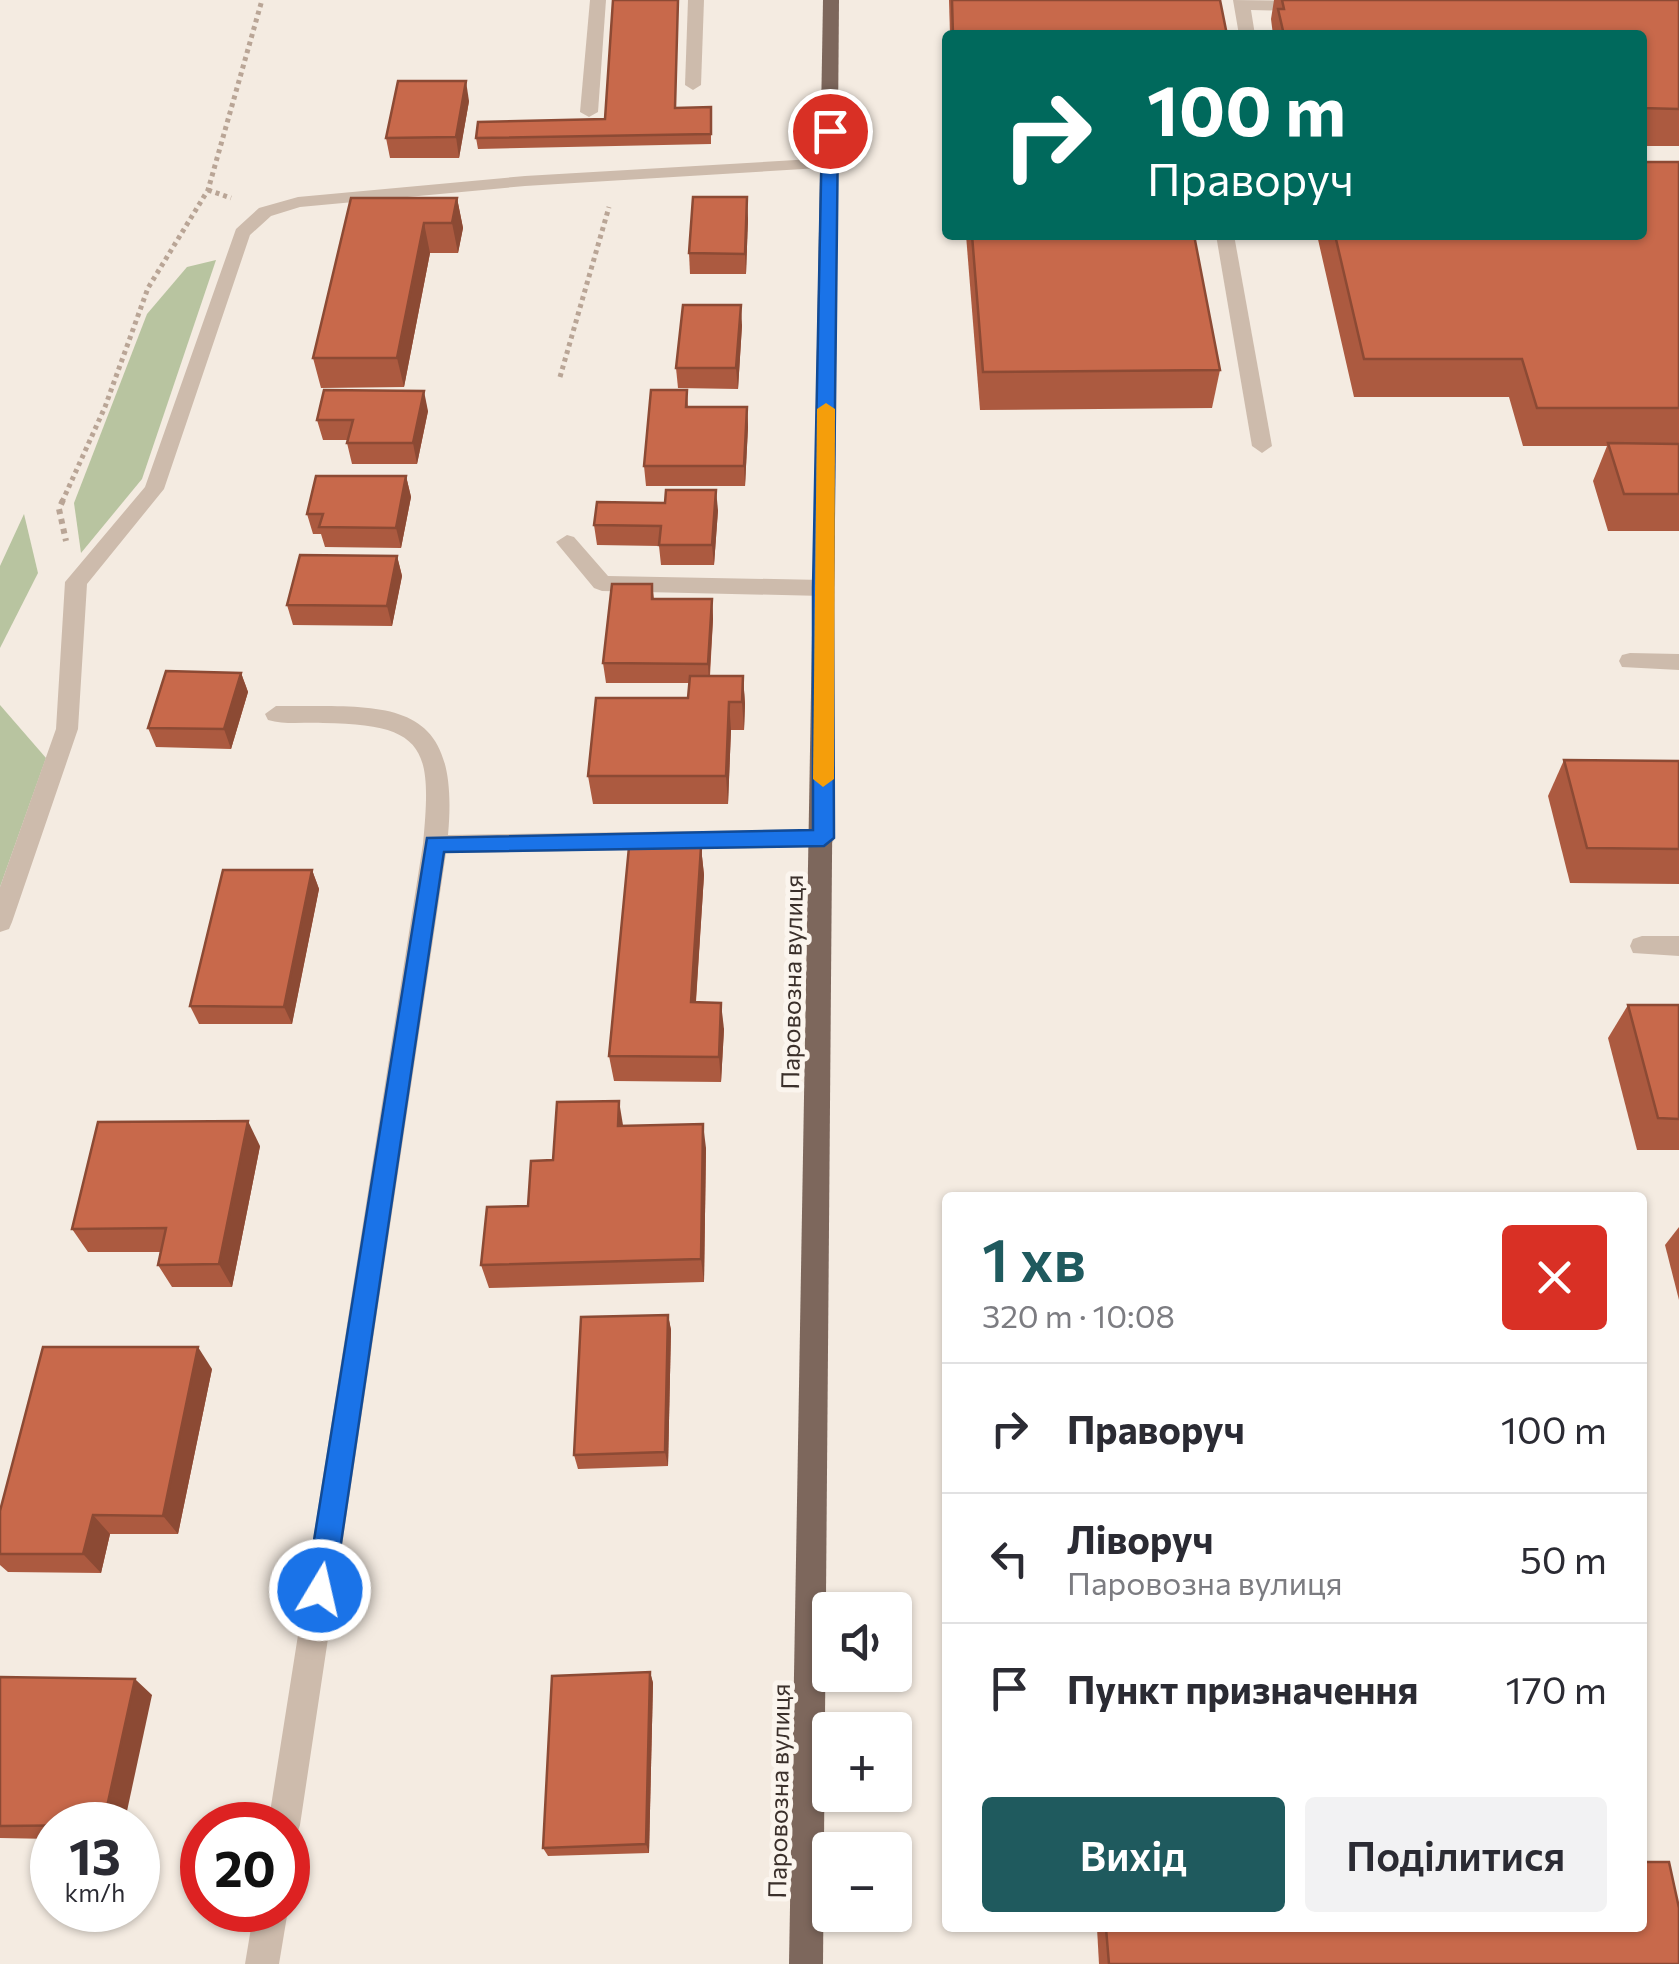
<!DOCTYPE html>
<html lang="uk">
<meta charset="utf-8">
<style>
:root{--surface:#fff;--page:#f2f2f3;--text:#2b2b33;--muted:#7c7c81;--line:#e1e1e2;--accent:#1f5a5e}
body{margin:0;font-family:Commissioner,sans-serif;background:var(--page);color:var(--text);height:100vh;display:flex;flex-direction:column;font-size:38px;white-space:nowrap}
*{box-sizing:border-box;margin:0}
p{font-size:32px;color:var(--muted)}
.icon{flex:none;width:55px;height:55px;fill:none;stroke:currentColor;stroke-width:2;stroke-linecap:round;stroke-linejoin:round}
.map{position:relative;flex:1;overflow:hidden}
.details{position:absolute;left:942px;top:1192px;width:705px;height:740px;display:flex;flex-direction:column;background:var(--surface);border-radius:10px;box-shadow:0 2px 8px #0004}
.details>*{flex:none}
.banner{position:absolute;left:942px;top:30px;width:705px;height:210px;border-radius:10px;box-shadow:0 2px 8px #0004;background:#00695c;color:#fff;overflow:hidden}
.buttons{position:absolute;left:812px;top:1592px;display:grid;gap:20px}
.buttons a{display:grid;place-items:center;width:100px;height:100px;border-radius:10px;background:var(--surface);box-shadow:0 2px 8px #0004;font-size:50px}
.speed{position:absolute;left:30px;top:1802px;display:flex;gap:20px;font-size:50px;font-weight:700;text-align:center}
.speed>*{display:grid;place-content:center;width:130px;height:130px;border-radius:50%;background:var(--surface);box-shadow:0 2px 8px #0004;line-height:1}
.speed small{font-size:25px;font-weight:400}
.speed .limit{border:15px solid #d22;background:#fff;color:#111}
.pin{position:absolute;display:grid;place-items:center;width:85px;height:85px;color:#fff;margin:-42px;border:5px solid #fff;border-radius:50%;box-shadow:0 2px 10px #0007}
.me{position:absolute;width:110px;margin:-55px;rotate:9deg;stroke-linejoin:round;filter:drop-shadow(0 0 8px #0008)}
.turn{display:flex;align-items:center;gap:35px;height:210px;padding:0 40px;font-size:45px}
.turn .icon{width:130px;height:130px;stroke-width:2.5}
.turn b{display:block;font-size:70px;line-height:85px}
.round{display:grid;place-items:center;flex:none;width:105px;height:105px;border-radius:10px;background:var(--page)}
.summary{display:flex;align-items:center;justify-content:space-between;height:170px;padding:0 40px}
h1{font-size:60px;font-weight:600;line-height:75px;color:var(--accent)}
.button{display:flex;gap:20px;margin-top:auto;padding:20px 40px}
.button a{flex:1;height:115px;border-radius:10px;background:var(--accent);color:#fff;font-size:40px;font-weight:600;line-height:115px;text-align:center}
.button a+a{background:var(--page);color:var(--text)}
ul{padding:0;list-style:none}
li{display:flex;align-items:center;gap:30px;height:130px;padding:0 40px;border-top:2px solid var(--line)}
li div{flex:1}
li b{display:block;font-size:38px}
li em{font-style:normal}
.map>svg:first-child{display:block}
.green{fill:#b8c4a0}
.lines{fill:none;stroke-linecap:round;stroke-linejoin:round}
.path-far1{stroke:#b9a596;stroke-width:5;stroke-dasharray:4 4;stroke-linecap:butt}
.path{stroke:#b9a596;stroke-width:6;stroke-dasharray:5 5;stroke-linecap:butt}
.minor{fill:#cdbbac;fill-rule:evenodd}
.major{fill:#7d675c;fill-rule:evenodd}
.wall{fill:#ac5a40}
.shaded-wall{fill:#8c4a34}
.building{fill:#c8694b;stroke:#8c4a34;stroke-width:2.5}
.route{fill:#1a73e8;stroke:#114b97;stroke-width:2.5}
.slow{fill:#f59e0b}
.labels{text-anchor:middle;dominant-baseline:central;stroke-width:10;stroke-linejoin:round;paint-order:stroke}
.street-label{font-size:25px;fill:#3b302b;stroke:#fbf5ee}
</style>
<div class="map">
<svg width="1679" height="1964" viewBox="0 0 1679 1964">
<rect width="100%" height="100%" fill="#f4ebe1"/>
<!-- green -->
<g class="green">
<path d="M216,260L142,479L81,553L74,503L147,314L187,267Z"/>
<path d="M24,514L38,573L0,648V566Z"/>
<path d="M0,705L46,758L0,887Z"/>
</g>
<g class="lines">
<!-- path-far1 -->
<g class="path-far1">
<path d="M208,190L231,198"/>
<path d="M560,377L609,207"/>
<path d="M62,502L105,407L148,288L208,190L262,0"/>
</g>
<!-- path -->
<path class="path" d="M63,500L59,509L66,541"/>
<!-- minor -->
<g class="minor">
<path d="M590,0H606L598,112L589,117L580,112Z"/>
<path d="M688,0H704L701,85L693,90L685,85Z"/>
<path d="M1233,0L1304,1L1312,6L1304,11L1251,10L1255,35H1239Z"/>
<path d="M830,158L839,163L836,167L525,186L300,207L271,216L250,235L164,489L87,584L78,729L12,922L9,929L0,932V887L56,729L65,582L145,487L236,229L259,208L298,197L525,176Z"/>
<path d="M1216,235H1234L1272,446L1262,453L1252,446Z"/>
<path d="M567,535L574,537L608,576L823,580L834,588L823,596L602,591L594,588L560,547L556,542Z"/>
<path d="M1630,653L1679,654V670L1622,667L1619,661L1622,655Z"/>
<path d="M276,706C387,707 461,694 448,835L823,829L831,831L835,838L831,845L823,847L446,853L300,1825L296,1837L288,1840V1825H268L423,844C432,749 427,724 323,723C305,722 285,725 268,720L265,714Z"/>
<path d="M1642,936H1679V956L1633,953L1630,946L1633,939Z"/>
<path d="M254,1910H288L279,1964H245Z"/>
</g>
<!-- major -->
<path class="major" d="M823,0H839L823,1964H789Z"/>
</g>
<!-- wall -->
<g class="wall">
<path d="M949,0H1220L1227,35H950Z"/>
<path d="M1274,0H1679V146H1642V35H1273L1271,19Z"/>
<path d="M469,101L459,158H390L386,138Z"/>
<path d="M711,107V144L478,149L476,138L676,108Z"/>
<path d="M1679,162V531H1608L1593,481L1607,446H1523L1509,397H1354L1317,235H1642Z"/>
<path d="M351,198H457L463,228L458,253H430L404,387L321,388L313,358Z"/>
<path d="M748,218L746,274H690L689,253Z"/>
<path d="M966,235H1194L1220,370L1212,408L980,410Z"/>
<path d="M742,325L738,389L678,388L676,368Z"/>
<path d="M687,390L688,407H747L748,427L745,486H646L644,466Z"/>
<path d="M428,411L417,464H352L347,443L348,440H323L317,420Z"/>
<path d="M406,476L411,497L401,548L325,547L321,534H313L307,514Z"/>
<path d="M718,510L714,565H661L659,546L597,545L594,525Z"/>
<path d="M397,556L402,576L392,626L293,625L287,605Z"/>
<path d="M652,584L654,599H712L713,619L710,676H743L745,704L744,730H731L728,804H593L588,776L688,698L689,683H606L603,663Z"/>
<path d="M241,673L248,692L231,749L156,747L148,728Z"/>
<path d="M1564,760L1679,761V884L1570,883L1548,796Z"/>
<path d="M701,847L704,875L696,1002L724,1029L721,1082L614,1081L609,1056Z"/>
<path d="M312,870L319,889L292,1024H199L190,1006Z"/>
<path d="M1628,1005H1679V1150H1637L1608,1038Z"/>
<path d="M623,1126L706,1148L704,1282L489,1288L481,1265L528,1206L553,1160Z"/>
<path d="M260,1146L232,1287H172L158,1265L160,1252H88L72,1229Z"/>
<path d="M1679,1227V1300L1665,1245Z"/>
<path d="M668,1315L671,1330L668,1466L578,1469L574,1455Z"/>
<path d="M212,1369L178,1534H110L101,1573L8,1572L0,1565V1511Z"/>
<path d="M650,1672L653,1683L649,1853L548,1856L543,1848Z"/>
<path d="M0,1677L152,1695L52,1825V1839L0,1838Z"/>
<path d="M1097,1928H1642L1679,1964H1099Z"/>
</g>
<!-- shaded-wall -->
<g class="shaded-wall">
<path d="M466,81L469,101L459,158L456,137Z"/>
<path d="M747,197L748,218L746,274L745,254Z"/>
<path d="M457,198L463,228L458,253L452,223Z"/>
<path d="M424,223L430,253L404,387L397,358Z"/>
<path d="M741,305L742,325L738,389L736,368Z"/>
<path d="M424,391L428,411L417,464L413,443Z"/>
<path d="M747,407L748,427L745,486L744,466Z"/>
<path d="M406,476L411,497L401,548L396,528Z"/>
<path d="M716,490L718,510L714,565L712,545Z"/>
<path d="M397,556L402,576L392,626L387,606Z"/>
<path d="M712,599L713,619L709,683L708,664Z"/>
<path d="M241,673L248,692L231,749L224,729Z"/>
<path d="M743,676L745,704L744,730L742,702Z"/>
<path d="M729,702L731,730L728,804L726,776Z"/>
<path d="M701,847L704,875L694,1028L691,1002Z"/>
<path d="M312,870L319,889L292,1024L284,1007Z"/>
<path d="M721,1003L724,1029L721,1082L719,1057Z"/>
<path d="M619,1101L623,1125L618,1126Z"/>
<path d="M248,1121L260,1146L232,1287L219,1264Z"/>
<path d="M703,1124L706,1148L704,1282L701,1259Z"/>
<path d="M668,1315L671,1330L668,1466L665,1452Z"/>
<path d="M198,1347L212,1369L178,1534L163,1516Z"/>
<path d="M93,1515L110,1534L101,1573L83,1554Z"/>
<path d="M650,1672L653,1683L649,1853L646,1844Z"/>
<path d="M135,1679L152,1695L124,1825H103Z"/>
</g>
<!-- building -->
<g class="building">
<path d="M613,0H678L675,108L711,107V134L476,138L478,122L605,119Z"/>
<path d="M952,0H1220L1227,35H953Z"/>
<path d="M1282,0H1679V109L1642,108V35H1284L1278,9H1284Z"/>
<path d="M398,81H466L456,137L386,138Z"/>
<path d="M1642,162H1679V408H1537L1522,359H1364L1335,235H1642Z"/>
<path d="M693,197H747L745,254L689,253Z"/>
<path d="M351,198H457L452,223H424L397,358H313Z"/>
<path d="M972,235H1194L1220,370L983,372Z"/>
<path d="M683,305H741L736,368H676Z"/>
<path d="M324,390L424,391L413,443H347L353,420H317Z"/>
<path d="M651,390H687L686,407H747L744,466H644Z"/>
<path d="M1608,443L1679,444V494H1624Z"/>
<path d="M316,476H406L396,528L319,527L323,514H307Z"/>
<path d="M666,490H716L712,545H659L661,526L594,525L597,502L665,503Z"/>
<path d="M300,555L397,556L387,606L287,605Z"/>
<path d="M612,584H652V599H712L708,664L603,663Z"/>
<path d="M166,671L241,673L224,729L148,728Z"/>
<path d="M690,676H743L742,702H729L726,776H588L596,698H688Z"/>
<path d="M1564,760L1679,761V849L1587,848Z"/>
<path d="M629,847H701L691,1002L721,1003L719,1057L609,1056Z"/>
<path d="M223,870H312L284,1007L190,1006Z"/>
<path d="M1628,1005H1679V1119L1658,1118Z"/>
<path d="M619,1101L618,1126L703,1124L701,1259L481,1265L487,1207L528,1206L531,1161L553,1160L557,1102Z"/>
<path d="M248,1121L219,1264L158,1265L166,1228L72,1229L98,1122Z"/>
<path d="M668,1315L665,1452L574,1455L581,1317Z"/>
<path d="M43,1347H198L163,1516L93,1515L83,1554H0V1511Z"/>
<path d="M650,1672L646,1844L543,1848L552,1676Z"/>
<path d="M0,1677L135,1679L103,1825L0,1826Z"/>
<path d="M1642,1862H1669L1679,1908V1964H1109L1106,1928H1642Z"/>
</g>
<!-- route -->
<path class="route" d="M830,126L838,131L833,588L834,838L824,846L444,852L334,1590L330,1599L320,1603L310,1599L306,1590L427,838L813,830V588L822,131Z"/>
<!-- slow -->
<path class="slow" d="M826,403L835,409L834,779L823,787L813,779L817,409Z"/>
<g class="labels">
<!-- street labels -->
<g class="street-label">
<text transform="translate(791 982) rotate(-89)">Паровозна вулиця</text>
<text transform="translate(778 1791) rotate(-89)">Паровозна вулиця</text>
</g>
</g>
</svg>
<div class="buttons">
<a><svg class="icon" aria-label="sound" viewBox="0 0 24 24"><path d="M4 9h4l5-4v14l-5-4H4zM17 9q2 3 0 6"/></svg></a>
<a>+</a>
<a>−</a>
</div>
<div class="speed"><div>13<small>km/h</small></div><div class="limit">20</div></div>
<div class="pin" style="left:830px;top:131px;background:#d93025"><svg class="icon" aria-label="arrive" viewBox="0 0 24 24"><path d="M6 21V4h12l-3 4 3 4H6"/></svg></div>
<svg class="me" style="left:320px;top:1590px" viewBox="-20 -20 40 40"><circle r="17" fill="#1a73e8" stroke="#fff" stroke-width="3"/><path d="M0-11L8 9 0 5-8 9z" fill="#fff"/></svg>
<div class="banner">
<div class="turn"><svg class="icon" aria-label="right" viewBox="0 0 24 24"><path d="M7 20v-9h11M14 6l5 5-5 5"/></svg><div><b>100 m</b>Праворуч</div></div>
</div>
<section class="details">
<div class="summary"><div><h1>1 хв</h1><p>320 m · 10:08</p></div><a class="round" style="background:#d93025;color:#fff"><svg class="icon" aria-label="close" viewBox="0 0 24 24"><path d="M6 6l12 12M18 6L6 18"/></svg></a></div>
<ul>
<li><svg class="icon" aria-label="right" viewBox="0 0 24 24"><path d="M7 20v-9h11M14 6l5 5-5 5"/></svg><div><b>Праворуч</b></div><em>100 m</em></li>
<li><svg class="icon" aria-label="left" viewBox="0 0 24 24"><path d="M17 20v-9H6M10 6l-5 5 5 5"/></svg><div><b>Ліворуч</b><p>Паровозна вулиця</p></div><em>50 m</em></li>
<li><svg class="icon" aria-label="arrive" viewBox="0 0 24 24"><path d="M6 21V4h12l-3 4 3 4H6"/></svg><div><b>Пункт призначення</b></div><em>170 m</em></li>
</ul>
<div class="button"><a>Вихід</a><a>Поділитися</a></div>
</section>
</div>
